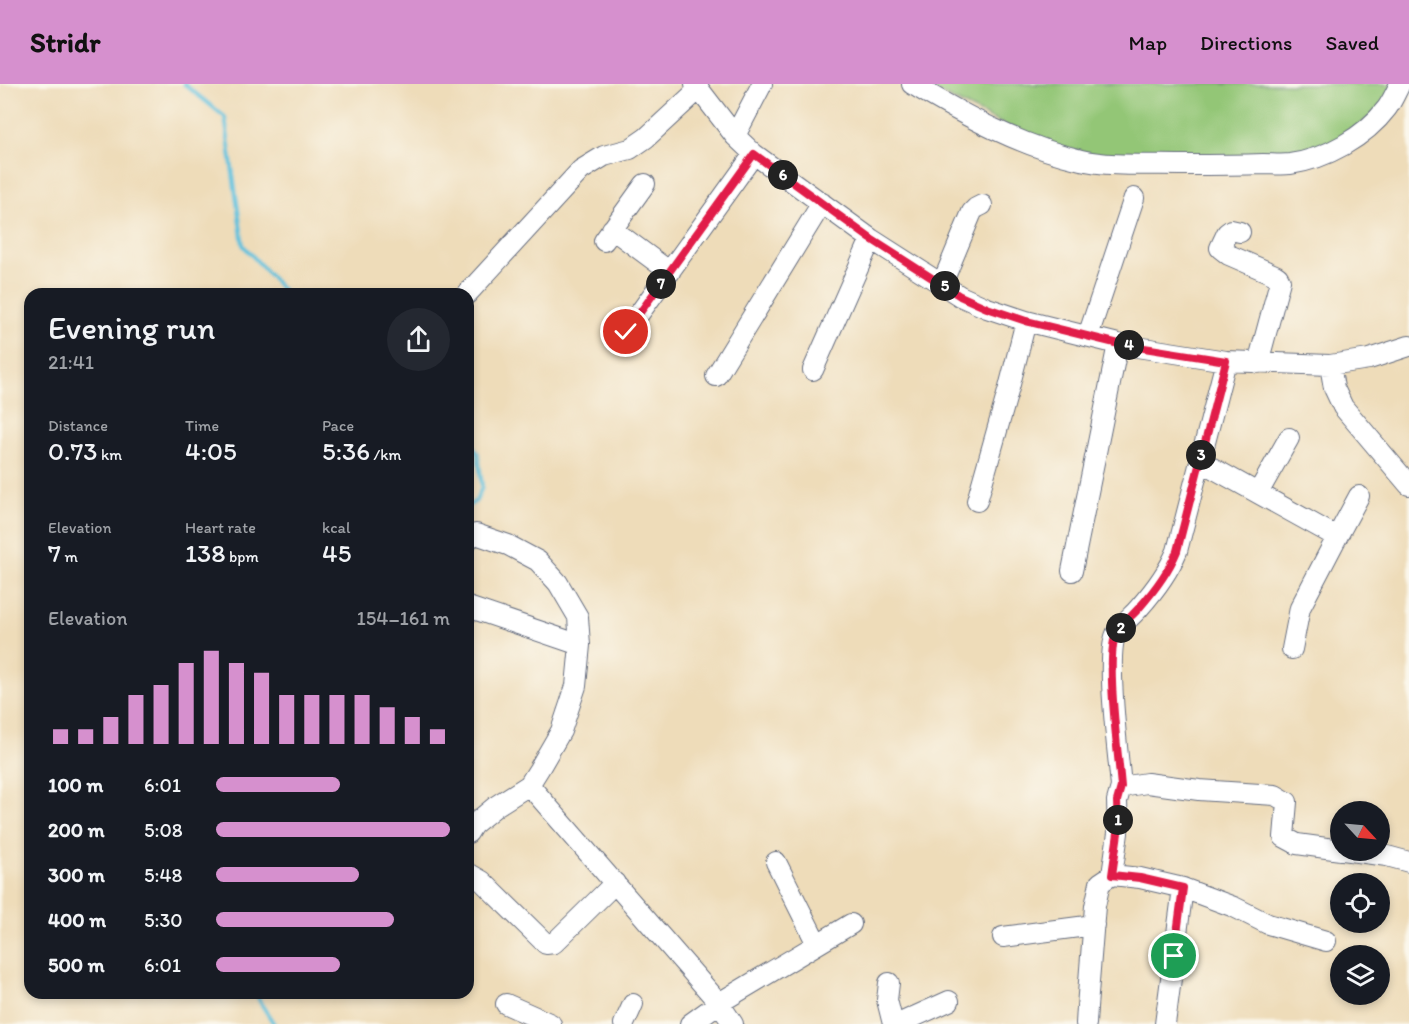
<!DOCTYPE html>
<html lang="en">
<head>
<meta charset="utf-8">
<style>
  :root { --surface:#171b24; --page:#242831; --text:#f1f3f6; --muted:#9ea1a6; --accent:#d690ce }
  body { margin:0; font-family:Itim,sans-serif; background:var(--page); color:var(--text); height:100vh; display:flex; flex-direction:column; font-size:22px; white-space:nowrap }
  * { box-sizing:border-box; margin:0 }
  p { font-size:20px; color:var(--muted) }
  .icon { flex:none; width:33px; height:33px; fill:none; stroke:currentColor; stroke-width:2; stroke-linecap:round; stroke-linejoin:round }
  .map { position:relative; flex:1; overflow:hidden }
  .drawer { position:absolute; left:24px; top:204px; width:450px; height:711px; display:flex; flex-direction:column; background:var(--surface); border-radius:18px; box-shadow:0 3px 9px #0003 }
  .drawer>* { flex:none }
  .needle { width:39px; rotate:116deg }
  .fabs { position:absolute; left:1330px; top:717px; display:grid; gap:12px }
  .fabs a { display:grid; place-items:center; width:60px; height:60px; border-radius:50%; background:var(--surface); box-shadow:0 3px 9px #0003; font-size:30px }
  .pin { position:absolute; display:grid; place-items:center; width:51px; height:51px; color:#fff; margin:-26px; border:3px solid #fff; border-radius:50%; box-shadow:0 2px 6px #0007 }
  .km { position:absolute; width:30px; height:30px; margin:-15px; border-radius:50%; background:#222; color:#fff; font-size:16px; line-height:30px; text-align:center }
  .round { display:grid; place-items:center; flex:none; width:63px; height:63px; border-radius:32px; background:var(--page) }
  .overview { display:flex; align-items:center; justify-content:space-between; height:102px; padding:0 24px }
  h1 { font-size:33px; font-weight:600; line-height:45px }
  .stats { display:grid; grid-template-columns:repeat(3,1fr); gap:9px; height:102px; padding:6px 24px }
  .stats div { display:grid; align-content:center }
  .stats b { font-size:26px; font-weight:600 }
  .stats small { font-size:16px; font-weight:400 }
  .stats p { font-size:16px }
  .chart { height:168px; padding:12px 24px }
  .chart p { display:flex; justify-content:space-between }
  .chart svg { width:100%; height:108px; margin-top:6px; stroke:var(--accent); stroke-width:6 }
  ul { padding:0 24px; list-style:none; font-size:20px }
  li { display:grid; grid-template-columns:96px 72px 1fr; align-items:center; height:45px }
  li i { height:15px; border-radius:8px; background:var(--accent) }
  header { display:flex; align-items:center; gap:36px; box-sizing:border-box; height:84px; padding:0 30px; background:var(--accent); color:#111 }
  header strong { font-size:28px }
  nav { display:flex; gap:33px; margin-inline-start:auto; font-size:21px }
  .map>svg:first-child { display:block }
  .green { fill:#93c676; stroke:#577a6a; stroke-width:1.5 }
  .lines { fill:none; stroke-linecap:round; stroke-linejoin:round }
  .stream { stroke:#5fc1dd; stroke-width:4 }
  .minor-casing { stroke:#656c7e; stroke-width:22 }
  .minor { stroke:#fff; stroke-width:20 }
  .route-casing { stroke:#fff; stroke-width:12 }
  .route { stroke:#e11d48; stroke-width:8 }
</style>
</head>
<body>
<header>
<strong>Stridr</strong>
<nav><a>Map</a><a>Directions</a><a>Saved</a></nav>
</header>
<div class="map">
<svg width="1409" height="940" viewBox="0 0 1409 940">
  <rect width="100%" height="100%" fill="#fbf7ec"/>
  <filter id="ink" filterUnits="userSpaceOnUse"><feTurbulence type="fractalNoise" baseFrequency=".0167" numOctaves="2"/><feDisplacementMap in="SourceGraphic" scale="12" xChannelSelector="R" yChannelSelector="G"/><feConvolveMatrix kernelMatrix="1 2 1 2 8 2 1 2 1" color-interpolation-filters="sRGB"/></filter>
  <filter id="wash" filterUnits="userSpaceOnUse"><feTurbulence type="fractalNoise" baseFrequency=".008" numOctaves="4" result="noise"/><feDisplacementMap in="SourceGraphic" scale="24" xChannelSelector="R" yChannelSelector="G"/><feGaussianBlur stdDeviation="1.35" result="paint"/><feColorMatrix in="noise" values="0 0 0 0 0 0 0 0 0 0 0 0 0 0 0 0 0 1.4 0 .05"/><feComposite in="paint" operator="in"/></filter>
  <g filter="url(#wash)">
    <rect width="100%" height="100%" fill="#eedcb9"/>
    <!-- green -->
    <path class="green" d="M921,0H1394L1383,22L1339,58L1290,75L1118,76L1041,59Z"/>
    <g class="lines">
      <!-- stream -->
      <path class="stream" d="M184,0L225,33L243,161L286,210
        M468,354L478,370L482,403L476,417L468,422
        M256,909L260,918L274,940"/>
    </g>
  </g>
  <g filter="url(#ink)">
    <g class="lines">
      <defs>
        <path id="minor" d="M695,0L735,52L754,70L871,155L960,212L987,224L1026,237L1118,260L1226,277L1330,281L1369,275L1409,262
          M912,0C965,32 1020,62 1081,76C1111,83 1150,80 1181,81C1208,81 1236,81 1263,80C1272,80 1281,81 1290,80C1326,75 1365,53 1387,24C1392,17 1396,8 1400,0
          M735,52L762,0
          M612,145L670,188
          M1240,148L1231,146L1227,149L1220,164L1229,171L1275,191L1278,193L1280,197L1258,279
          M604,157L645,100
          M942,200L972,128L976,124L982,121
          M467,210L581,86L604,72L630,65L646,54L699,5
          M626,248L754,70
          M1088,252L1134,114
          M1330,281L1334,304L1343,323L1409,401
          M813,286L871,155
          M716,292L822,119
          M1200,377L1337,453L1300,524L1292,565
          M1258,409L1289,354
          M977,417L1009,304L1026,237
          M1337,453L1359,412
          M468,456L470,452L476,450L508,461L538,477L558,499L578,533L580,561L576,602L561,647L539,685L529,701L496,722L473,741L468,749
          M1072,487L1118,260
          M468,523L580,561
          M529,701L719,919L733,940
          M1121,703C1119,674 1104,569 1117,548C1123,539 1132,532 1139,524C1154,507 1168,489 1177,467L1226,277
          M1343,766L1387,772L1409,778
          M776,778L817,860
          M468,789L482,797L546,860L554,859L615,799
          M1112,791L1118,749L1117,717L1121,703L1147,699L1199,706L1275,711L1287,718L1284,753L1297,760L1341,766
          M1003,853L1094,841
          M889,899L887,916L893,940
          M506,920L551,940
          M624,940L633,920
          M690,940L719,919L851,840
          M898,940L949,917
          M1086,940L1087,923L1095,822L1100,799L1112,791L1140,794L1183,804L1234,823L1268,840L1326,857
          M1165,940L1183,804"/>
      </defs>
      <!-- minor casing -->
      <use href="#minor" class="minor-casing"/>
      <!-- minor -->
      <use href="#minor" class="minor"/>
    </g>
  </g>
  <g class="lines" filter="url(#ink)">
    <defs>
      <path id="route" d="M626,248L754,70L871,155L960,212L987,224L1026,237L1119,260L1226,277L1177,467C1168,489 1154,507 1139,524C1132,532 1123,539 1117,548C1104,569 1119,674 1121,703L1117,717L1118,749L1112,791L1140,794L1183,804L1174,872"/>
    </defs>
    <!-- route casing -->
    <use href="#route" class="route-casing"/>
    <!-- route -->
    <use href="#route" class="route"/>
  </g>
</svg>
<div class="fabs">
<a><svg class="needle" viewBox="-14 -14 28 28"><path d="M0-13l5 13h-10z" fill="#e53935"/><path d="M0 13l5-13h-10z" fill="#9ea1a6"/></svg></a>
<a><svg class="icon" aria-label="locate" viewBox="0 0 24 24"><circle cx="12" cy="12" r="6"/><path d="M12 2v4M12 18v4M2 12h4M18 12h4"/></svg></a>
<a><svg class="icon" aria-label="layers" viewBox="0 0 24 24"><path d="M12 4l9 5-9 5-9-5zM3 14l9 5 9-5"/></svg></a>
</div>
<div class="pin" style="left:1174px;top:872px;background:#1e9e55"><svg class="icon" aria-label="arrive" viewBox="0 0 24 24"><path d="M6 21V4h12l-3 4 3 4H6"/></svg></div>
<div class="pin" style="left:626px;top:248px;background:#d93025"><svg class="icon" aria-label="check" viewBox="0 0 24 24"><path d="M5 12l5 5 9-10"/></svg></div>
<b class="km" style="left:1118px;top:736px">1</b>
<b class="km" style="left:1121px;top:544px">2</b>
<b class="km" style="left:1201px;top:371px">3</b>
<b class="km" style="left:1129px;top:261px">4</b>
<b class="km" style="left:945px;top:202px">5</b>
<b class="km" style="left:783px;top:91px">6</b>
<b class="km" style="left:661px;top:200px">7</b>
<section class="drawer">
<div class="overview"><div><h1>Evening run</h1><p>21:41</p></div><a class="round"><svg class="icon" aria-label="share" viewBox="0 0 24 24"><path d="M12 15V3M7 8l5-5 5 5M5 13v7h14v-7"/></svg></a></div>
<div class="stats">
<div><p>Distance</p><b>0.73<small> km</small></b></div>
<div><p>Time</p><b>4:05</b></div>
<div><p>Pace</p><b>5:36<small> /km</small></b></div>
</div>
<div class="stats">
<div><p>Elevation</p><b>7<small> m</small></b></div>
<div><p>Heart rate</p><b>138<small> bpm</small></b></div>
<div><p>kcal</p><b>45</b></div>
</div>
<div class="chart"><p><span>Elevation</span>154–161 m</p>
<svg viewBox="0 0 160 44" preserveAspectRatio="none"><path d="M5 44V38M15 44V38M25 44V33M35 44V24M45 44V20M55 44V11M65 44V6M75 44V11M85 44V15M95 44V24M105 44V24M115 44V24M125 44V24M135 44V29M145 44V33M155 44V38"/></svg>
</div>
<ul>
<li><b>100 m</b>6:01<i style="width:53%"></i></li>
<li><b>200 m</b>5:08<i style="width:100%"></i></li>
<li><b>300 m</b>5:48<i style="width:61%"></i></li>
<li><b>400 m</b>5:30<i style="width:76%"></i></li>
<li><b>500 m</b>6:01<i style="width:53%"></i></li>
</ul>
</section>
</div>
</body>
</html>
